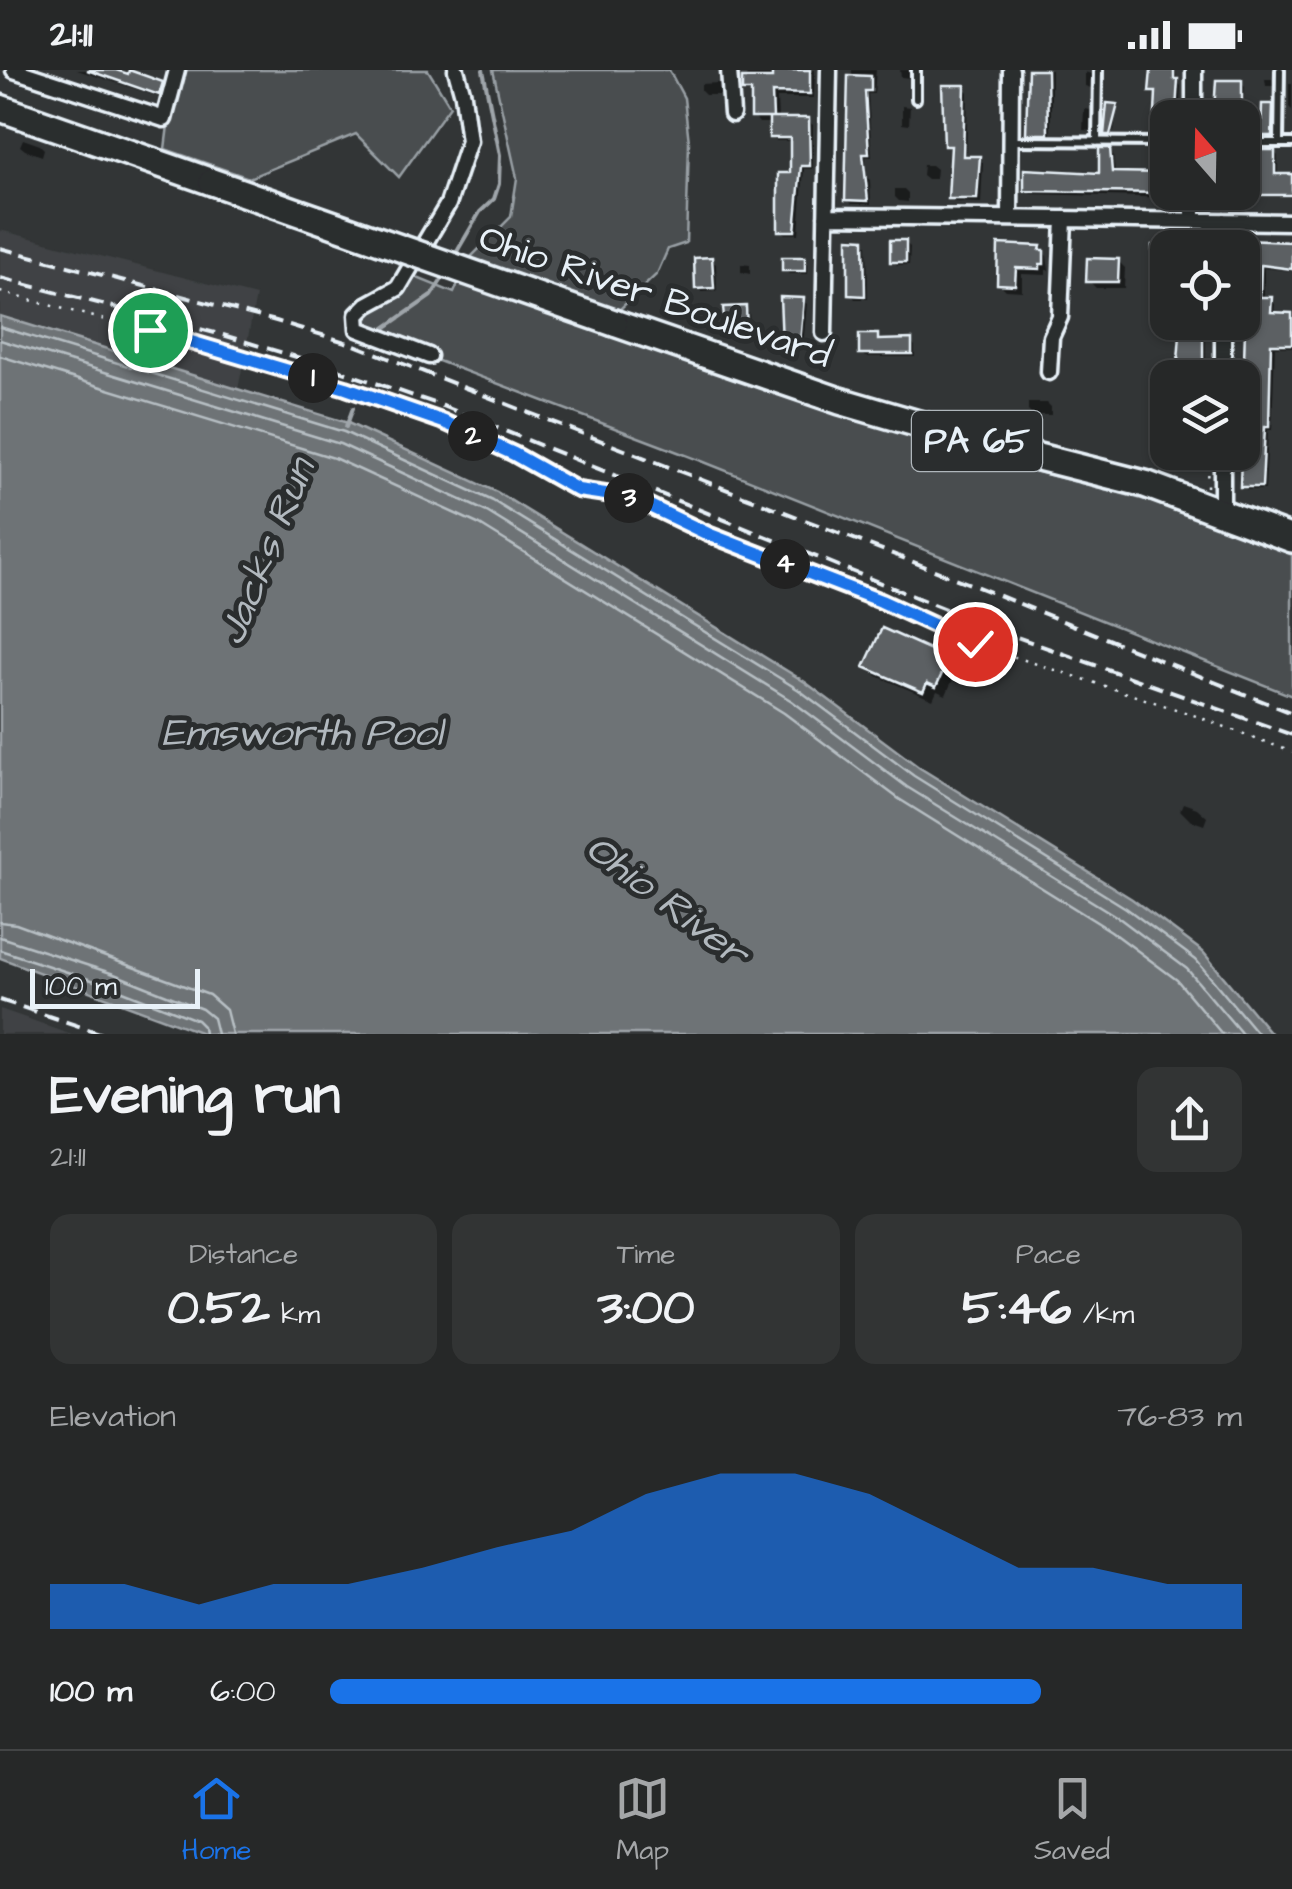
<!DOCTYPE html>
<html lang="en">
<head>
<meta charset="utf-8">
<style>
  :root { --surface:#262828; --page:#323434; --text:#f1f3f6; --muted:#a4a6a8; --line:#424445; --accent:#1a73e8 }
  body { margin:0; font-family:"Architects Daughter",sans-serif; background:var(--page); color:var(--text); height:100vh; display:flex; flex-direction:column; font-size:38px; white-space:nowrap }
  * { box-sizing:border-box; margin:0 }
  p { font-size:32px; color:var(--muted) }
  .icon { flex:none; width:55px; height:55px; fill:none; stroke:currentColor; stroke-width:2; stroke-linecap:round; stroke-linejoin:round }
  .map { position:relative; height:964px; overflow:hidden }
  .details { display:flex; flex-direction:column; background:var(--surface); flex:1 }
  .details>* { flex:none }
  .needle { width:65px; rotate:340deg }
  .controls { position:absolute; left:1150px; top:30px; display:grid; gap:20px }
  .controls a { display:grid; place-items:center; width:110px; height:110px; border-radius:20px; background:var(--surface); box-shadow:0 2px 8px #0004,0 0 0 2px var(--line); font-size:50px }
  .scale { position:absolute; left:30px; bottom:25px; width:170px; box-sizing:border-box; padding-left:10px; border:5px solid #e8f1f8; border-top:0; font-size:28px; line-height:35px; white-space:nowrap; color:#e8f1f8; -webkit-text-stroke:8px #2a2d2e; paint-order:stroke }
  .pin { position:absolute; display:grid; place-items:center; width:85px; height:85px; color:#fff; margin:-42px; border:5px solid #fff; border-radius:50%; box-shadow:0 2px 10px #0007 }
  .km { position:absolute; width:50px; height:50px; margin:-25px; border-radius:50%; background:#222; color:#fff; font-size:28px; line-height:50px; text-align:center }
  .round { display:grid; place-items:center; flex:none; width:105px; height:105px; border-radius:20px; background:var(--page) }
  .headline { display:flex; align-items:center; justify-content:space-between; height:170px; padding:0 50px }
  h1 { font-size:55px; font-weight:700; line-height:75px }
  .stats { display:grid; grid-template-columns:repeat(3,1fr); gap:15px; height:170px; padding:10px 50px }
  .stats div { display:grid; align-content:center; border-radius:20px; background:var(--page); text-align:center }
  .stats b { font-size:50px; font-weight:700 }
  .stats small { font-size:28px; font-weight:400 }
  .stats p { font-size:28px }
  .chart { height:280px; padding:20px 50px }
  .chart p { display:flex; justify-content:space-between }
  .chart svg { width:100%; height:180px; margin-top:10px; fill:var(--accent); opacity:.7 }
  ul { padding:0 50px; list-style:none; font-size:32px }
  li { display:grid; grid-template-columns:160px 120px 1fr; align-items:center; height:75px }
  li i { height:25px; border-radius:12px; background:var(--accent) }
  .status { display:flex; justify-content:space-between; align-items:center; height:70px; padding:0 50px; background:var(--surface); direction:ltr }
  .status svg { height:28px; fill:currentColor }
  .dock { display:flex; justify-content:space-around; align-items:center; height:140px; border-top:2px solid var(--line); background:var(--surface); font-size:28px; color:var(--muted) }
  .dock a { display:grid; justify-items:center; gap:5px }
  .dock .on { color:var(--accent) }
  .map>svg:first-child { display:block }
  .built { fill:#3f4244 }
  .green { fill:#494d4f; stroke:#989fa4; stroke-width:2.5 }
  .water { fill:#6e7376; stroke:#9fa5aa; stroke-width:2.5 }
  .shadow { fill:#0007 }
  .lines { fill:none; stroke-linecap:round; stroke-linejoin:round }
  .shore { stroke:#b7bfc4; stroke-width:2.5 }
  .stream { stroke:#9fa5aa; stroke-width:4 }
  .building { fill:#5c6063; stroke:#e8f1f8; stroke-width:2.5 }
  .lane-casing { stroke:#e8f1f8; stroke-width:14 }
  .street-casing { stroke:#e8f1f8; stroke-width:21 }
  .highway-casing { stroke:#e8f1f8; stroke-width:32 }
  .path { stroke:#e8f1f8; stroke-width:2.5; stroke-dasharray:2.5 8; stroke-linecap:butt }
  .lane { stroke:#2a2d2e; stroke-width:6 }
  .street { stroke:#2a2d2e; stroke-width:14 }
  .highway { stroke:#2a2d2e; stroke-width:25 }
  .rail { stroke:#e8f1f8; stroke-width:4; stroke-dasharray:15 8; stroke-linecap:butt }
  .highway-bridge-casing { stroke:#e8f1f8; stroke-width:32; stroke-linecap:butt }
  .highway-bridge { stroke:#2a2d2e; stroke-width:25 }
  .route-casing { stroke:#fff; stroke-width:20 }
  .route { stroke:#1a73e8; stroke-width:12 }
  .labels { text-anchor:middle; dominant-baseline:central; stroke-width:10; stroke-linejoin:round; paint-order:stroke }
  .shield { fill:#2a2d2e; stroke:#afb6bb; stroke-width:2.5 }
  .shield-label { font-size:35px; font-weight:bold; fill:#e8f1f8 }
  .street-label { font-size:38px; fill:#e8f1f8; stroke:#2a2d2e }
  .water-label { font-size:40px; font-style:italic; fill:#b1b8be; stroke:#2a2d2e }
</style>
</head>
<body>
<div class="status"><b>21:11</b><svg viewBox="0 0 49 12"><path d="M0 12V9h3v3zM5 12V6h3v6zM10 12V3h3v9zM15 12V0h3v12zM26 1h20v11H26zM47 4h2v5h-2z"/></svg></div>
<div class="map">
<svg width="1292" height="964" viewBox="0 0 1292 964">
  <rect width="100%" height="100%" fill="#323536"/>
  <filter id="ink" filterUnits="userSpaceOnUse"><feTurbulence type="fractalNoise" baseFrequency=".01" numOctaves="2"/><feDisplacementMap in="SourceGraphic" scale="20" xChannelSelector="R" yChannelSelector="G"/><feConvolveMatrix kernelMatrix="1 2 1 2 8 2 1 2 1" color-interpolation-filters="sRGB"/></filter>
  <g filter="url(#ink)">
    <!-- built -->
    <path class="built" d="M0,160L256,226L238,320L0,246Z
      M0,939L72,964H0Z"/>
    <!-- green -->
    <path class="green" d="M175,0H428L450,36L399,107L356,64L249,108L165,79Z
      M493,0H669L684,28L689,72L686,173L668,179L657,204L619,240L609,266C747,314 884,358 1024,398C1109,422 1215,442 1292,485V626L699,390L433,289L435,280L365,256L364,247L371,240L407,220L410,205L454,223L469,189L511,147L517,108Z"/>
    <!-- water -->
    <path class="water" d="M0,246L348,353L497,422L805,612L920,698L1132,829L1203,882L1271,964H205L0,888Z"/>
    <!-- shadow -->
    <path class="shadow" d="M77,0H117L166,19L163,28Z
      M747,0H815L814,28H777L778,50L808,51L813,55V99H804L799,164H785L781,160L793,105V71H776L772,67V53H759L754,47L753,26L745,20Z
      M852,0H876L874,24H868L872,87H866V106L870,110L871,134H852L847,129Z
      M900,0H909V8L901,7Z
      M1030,0H1051V67H1033L1029,62Z
      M1154,0H1176L1177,12L1181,16L1179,48H1168V66L1157,62L1158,26L1151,21Z
      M1085,2L1091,4V18L1085,16Z
      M1265,9H1272L1273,16H1266Z
      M718,13L722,17V25H705L701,21V14Z
      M1218,13H1241L1245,17L1242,56V48H1217Z
      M1289,13H1292V40L1289,37Z
      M964,18L968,22L966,88H978L983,93L981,133L955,132L951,128V79L947,75Z
      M902,36L910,37L909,55L902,54Z
      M1117,36L1114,61L1108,65L1106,64Z
      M1272,36L1275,39L1274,68H1267L1264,65Z
      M1084,39L1091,40V61L1083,60Z
      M23,69L40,75L44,79L42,86L25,80L20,76Z
      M1109,81L1113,85L1115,104L1168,122H1177V128L1031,124L1027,120L1101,105Z
      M1274,82L1278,86V106L1292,105V127H1218L1214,122H1242Z
      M923,95H931L936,99L935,109H927L922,105Z
      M895,119H904L908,123V132L899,131L895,127Z
      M863,171L867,175L868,229H855L851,224Z
      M905,172L910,177L909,195H897L892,191Z
      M1292,173V201L1264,198V229L1275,234L1274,245H1292V277H1275L1272,360H1268L1265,420H1247L1243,416L1249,199L1246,195Z
      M1001,177L1039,178L1047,186L1049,200H1046V205L1022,204V221L1006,220L999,213Z
      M1168,178V207H1161L1154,200Z
      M804,189L808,194V204H789L785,200Z
      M711,190L716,194L717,221L702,222L698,218Z
      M1118,191L1125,198L1124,218H1096L1089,211Z
      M741,194L750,195V204L741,202Z
      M1150,224H1160L1164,228V236L1154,235L1150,231Z
      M802,230L807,234L803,276H789L785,272Z
      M745,239L749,243L750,261L731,262L727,258Z
      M1183,252H1200V264L1206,268V308H1180Z
      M877,266L881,271H911L915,276V287H866L862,283Z
      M1028,333H1047L1051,337V345H1032L1028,341Z
      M1176,382H1205L1204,394H1201V399H1184L1179,394H1171L1167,390Z
      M947,590L957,600L946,625L937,621L933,630L877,606L867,596Z
      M1183,733L1197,738L1207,747L1204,755L1190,750L1180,740Z"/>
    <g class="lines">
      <!-- shore -->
      <path class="shore" d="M0,257L344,362L493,431L799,620L914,706L1126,838L1196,890L1258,964
        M0,270L340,374L487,442L792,631L907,717L1119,848L1187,899L1242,964
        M0,286L334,388L480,455L784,643L899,729L1111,861L1177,910L1222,964
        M0,852L16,854L209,925L226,940L232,964
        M0,867L114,904L202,939L213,948L217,964
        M0,880L110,916L197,950L203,956L204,964"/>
      <!-- stream -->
      <path class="stream" d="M455,185L480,142L494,129L499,114L500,85L483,0
        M382,260L431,226L447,202
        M346,357L353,338"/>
    </g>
    <!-- building -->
    <path class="building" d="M87,0H116L128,4L129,0L163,12L159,25Z
      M772,0H810V24L772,23L773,48H751V21H742V8H772Z
      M1028,0H1047L1048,64H1026Z
      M1151,0H1174V9H1178L1176,41L1168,40V63H1154L1156,22H1149Z
      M848,5L871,6V21H865L869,84H863L868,131L845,130Z
      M1216,10H1242V42H1214Z
      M942,15H965L963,86H980L977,129H948L951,76H944Z
      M1107,33L1118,34L1110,65H1104Z
      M1262,34H1273L1272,66H1261Z
      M769,48H809L810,96H801L795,161H778V103H790V68H769Z
      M1099,78H1110L1112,102L1168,103V123L1024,121V99L1099,103Z
      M1242,80H1275V104H1292V125H1242Z
      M848,168L864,169L865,226L848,225Z
      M890,170H906V192H890Z
      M1244,170L1292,172V199L1261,195L1260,227H1272L1271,242L1292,243V274H1271L1269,357H1265L1262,417H1240L1247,196H1243Z
      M998,174L1041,176L1040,180H1044V194H1040V199L1016,198L1015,215L997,214Z
      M1152,175H1168L1167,201H1152Z
      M712,187L714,218L695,219L694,188Z
      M782,187H805V201H782Z
      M1087,188L1119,189L1118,212H1086Z
      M780,227L804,228L800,273H782Z
      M746,236L747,258L725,259L723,237Z
      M1181,252H1197V261L1203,262V304H1177Z
      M859,264H878V270L912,269V284H859Z
      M1165,382H1198V396H1177V391H1164Z
      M882,558L949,588L936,617L927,613L923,622L864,597Z"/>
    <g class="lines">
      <defs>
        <path id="lane" d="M916,29V0
          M1010,71L1168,72
          M1097,72L1098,0
          M1242,73H1292
          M1279,73L1280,0"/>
        <path id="street" d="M14,0L164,49L177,0
          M729,0L732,44
          M1194,48V0
          M826,146L1292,152
          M1010,148L1011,0
          M1193,151V122
          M1224,178V151
          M824,263L829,0
          M429,286L358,259L357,245L367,235L398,218L448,134L469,71L463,25L456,0
          M1049,302L1051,267L1060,247L1064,149
          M1223,308V252
          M1222,440V382"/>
        <path id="highway" d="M0,38L212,112
          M614,253L840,331L987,374L1145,414L1292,469"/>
      </defs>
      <!-- lane casing -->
      <use href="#lane" class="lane-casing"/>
      <!-- street casing -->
      <use href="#street" class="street-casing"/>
      <!-- highway casing -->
      <use href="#highway" class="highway-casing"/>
      <!-- path -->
      <path class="path" d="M0,222L252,289L444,352L513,384L577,420L633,429L708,464L881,531L975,574L1188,643L1292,682
        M1207,417L1208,382"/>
      <!-- lane -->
      <use href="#lane" class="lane"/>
      <!-- street -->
      <use href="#street" class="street"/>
      <!-- highway -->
      <use href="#highway" class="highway"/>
      <!-- rail -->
      <path class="rail" d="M0,178L276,251L352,274L975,516L1292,643
        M0,208L223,265L320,294L443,336L997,560L1292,665
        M0,930L103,964"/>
      <defs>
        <path id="highway-bridge" d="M212,112L614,253"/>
      </defs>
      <!-- highway-bridge casing -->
      <use href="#highway-bridge" class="highway-bridge-casing"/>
      <!-- highway-bridge -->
      <use href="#highway-bridge" class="highway-bridge"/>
    </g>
  </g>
  <g class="lines" filter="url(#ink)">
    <defs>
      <path id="route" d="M150,260L346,318L444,352L514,384L578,420L633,428L708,464L881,531L975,574"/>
    </defs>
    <!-- route casing -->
    <use href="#route" class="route-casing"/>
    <!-- route -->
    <use href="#route" class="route"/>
  </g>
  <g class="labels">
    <!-- shield labels -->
    <rect class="shield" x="912" y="341" width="130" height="60" rx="8"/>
    <g class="shield-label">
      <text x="977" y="371">PA 65</text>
    </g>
    <!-- street labels -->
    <g class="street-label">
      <text transform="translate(655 227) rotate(19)">Ohio River Boulevard</text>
    </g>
    <!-- water labels -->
    <g class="water-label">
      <text transform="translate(267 482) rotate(-68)">Jacks Run</text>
      <text x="302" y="663">Emsworth Pool</text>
      <text transform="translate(666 831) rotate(37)">Ohio River</text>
    </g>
  </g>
</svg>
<div class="controls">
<a><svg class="needle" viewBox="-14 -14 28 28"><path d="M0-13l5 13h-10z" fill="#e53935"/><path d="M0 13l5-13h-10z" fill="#a4a6a8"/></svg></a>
<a><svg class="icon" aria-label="locate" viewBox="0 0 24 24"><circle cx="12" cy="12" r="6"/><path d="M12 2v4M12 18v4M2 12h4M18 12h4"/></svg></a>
<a><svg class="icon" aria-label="layers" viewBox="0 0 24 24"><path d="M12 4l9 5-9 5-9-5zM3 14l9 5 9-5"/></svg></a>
</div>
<div class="scale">100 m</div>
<div class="pin" style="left:150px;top:260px;background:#1e9e55"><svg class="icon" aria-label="arrive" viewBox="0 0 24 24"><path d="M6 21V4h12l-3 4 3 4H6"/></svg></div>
<div class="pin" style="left:975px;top:574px;background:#d93025"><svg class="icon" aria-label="check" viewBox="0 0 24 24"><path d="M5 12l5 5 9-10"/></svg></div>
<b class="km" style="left:313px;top:308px">1</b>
<b class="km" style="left:473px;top:366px">2</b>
<b class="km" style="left:629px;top:428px">3</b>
<b class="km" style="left:785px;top:494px">4</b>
</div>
<section class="details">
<div class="headline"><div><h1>Evening run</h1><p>21:11</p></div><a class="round"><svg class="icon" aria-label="share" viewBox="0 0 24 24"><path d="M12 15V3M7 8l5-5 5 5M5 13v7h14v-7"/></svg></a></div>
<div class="stats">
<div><p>Distance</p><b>0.52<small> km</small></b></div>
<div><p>Time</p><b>3:00</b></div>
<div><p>Pace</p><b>5:46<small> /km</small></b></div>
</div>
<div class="chart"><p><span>Elevation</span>76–83 m</p>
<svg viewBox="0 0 160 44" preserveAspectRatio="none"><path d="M0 44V33L10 33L20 38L30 33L40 33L50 29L60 24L70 20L80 11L90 6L100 6L110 11L120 20L130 29L140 29L150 33L160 33V44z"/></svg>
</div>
<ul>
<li><b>100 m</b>6:00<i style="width:78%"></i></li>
</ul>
</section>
<nav class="dock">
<a class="on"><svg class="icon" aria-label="home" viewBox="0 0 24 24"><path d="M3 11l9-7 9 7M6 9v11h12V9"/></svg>Home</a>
<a><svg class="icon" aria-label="map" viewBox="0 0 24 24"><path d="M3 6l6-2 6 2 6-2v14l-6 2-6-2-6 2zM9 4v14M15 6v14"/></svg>Map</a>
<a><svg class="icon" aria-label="saved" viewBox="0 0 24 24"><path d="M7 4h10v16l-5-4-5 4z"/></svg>Saved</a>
</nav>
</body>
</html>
